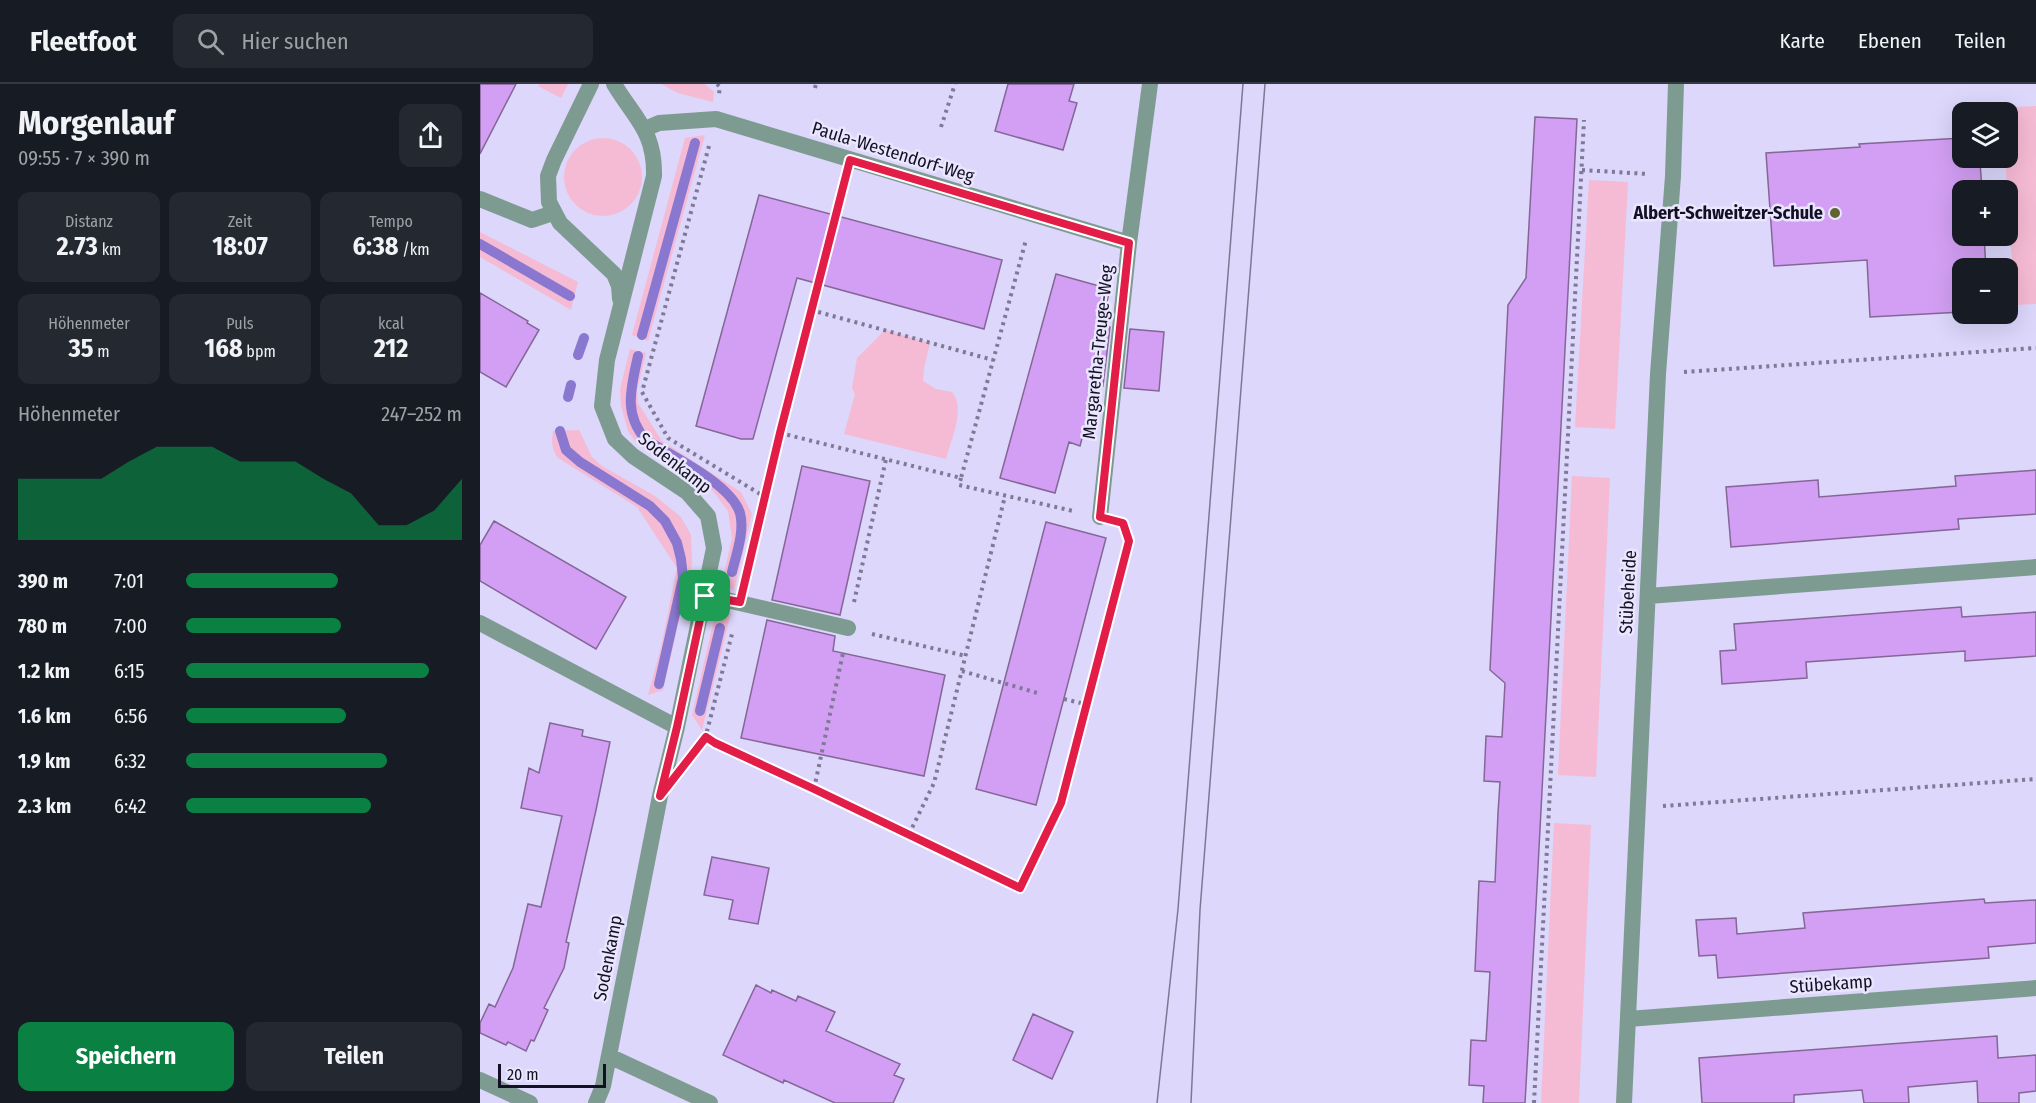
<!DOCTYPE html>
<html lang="de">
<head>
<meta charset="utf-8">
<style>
  :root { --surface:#171b24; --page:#242831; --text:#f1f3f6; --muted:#9ea1a6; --line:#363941; --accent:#0b8043 }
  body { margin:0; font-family:"Fira Sans Condensed",sans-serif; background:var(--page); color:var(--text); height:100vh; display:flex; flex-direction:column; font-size:22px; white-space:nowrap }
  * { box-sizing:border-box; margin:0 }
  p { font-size:20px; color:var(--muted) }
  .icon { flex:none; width:33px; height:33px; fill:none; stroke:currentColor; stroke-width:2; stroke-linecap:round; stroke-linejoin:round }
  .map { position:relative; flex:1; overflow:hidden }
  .sheet { display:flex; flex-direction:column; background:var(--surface); width:480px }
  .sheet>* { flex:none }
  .fabs { position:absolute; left:1472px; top:18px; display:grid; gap:12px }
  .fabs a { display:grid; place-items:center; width:66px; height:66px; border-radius:12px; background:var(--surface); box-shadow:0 6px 24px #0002; font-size:30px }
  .scale { position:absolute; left:18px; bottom:15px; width:108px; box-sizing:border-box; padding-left:6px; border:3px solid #141024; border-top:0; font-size:16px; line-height:21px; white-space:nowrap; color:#141024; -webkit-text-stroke:4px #e9e6fe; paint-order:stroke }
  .pin { position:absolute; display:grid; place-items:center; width:51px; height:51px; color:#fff; margin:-26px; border-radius:12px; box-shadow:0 3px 9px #0006 }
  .round { display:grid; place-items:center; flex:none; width:63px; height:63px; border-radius:12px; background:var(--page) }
  .headline { display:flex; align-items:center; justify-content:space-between; height:102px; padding:0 18px }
  h1 { font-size:33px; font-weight:700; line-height:45px }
  .figures { display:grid; grid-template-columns:repeat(3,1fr); gap:9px; height:102px; padding:6px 18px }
  .figures div { display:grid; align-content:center; border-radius:12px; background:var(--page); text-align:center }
  .figures b { font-size:26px; font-weight:700 }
  .figures small { font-size:16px; font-weight:400 }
  .figures p { font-size:16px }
  .chart { height:168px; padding:12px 18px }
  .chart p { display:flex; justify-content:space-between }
  .chart svg { width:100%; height:108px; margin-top:6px; fill:var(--accent); opacity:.7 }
  .primary-button { display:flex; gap:12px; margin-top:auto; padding:12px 18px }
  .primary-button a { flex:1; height:69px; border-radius:12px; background:var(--accent); color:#fff; font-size:24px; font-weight:700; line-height:69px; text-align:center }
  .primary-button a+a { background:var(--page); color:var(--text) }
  ul { padding:0 18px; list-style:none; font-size:20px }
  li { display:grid; grid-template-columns:96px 72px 1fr; align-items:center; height:45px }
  li i { height:15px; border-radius:8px; background:var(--accent) }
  header { display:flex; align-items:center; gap:36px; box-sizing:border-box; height:84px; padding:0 30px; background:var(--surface); border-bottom:2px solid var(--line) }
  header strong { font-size:28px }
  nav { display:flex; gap:33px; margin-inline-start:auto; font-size:21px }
  .search { width:420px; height:54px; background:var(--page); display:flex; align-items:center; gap:15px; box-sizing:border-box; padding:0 21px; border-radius:12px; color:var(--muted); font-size:22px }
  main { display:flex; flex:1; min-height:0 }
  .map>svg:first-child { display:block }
  .green { fill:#f5bbd4 }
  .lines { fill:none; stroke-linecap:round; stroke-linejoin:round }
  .stream { stroke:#8a78d0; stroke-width:10 }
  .building { fill:#d39ff4; stroke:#846697; stroke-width:1.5 }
  .path { stroke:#7e7995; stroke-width:4; stroke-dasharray:3 4.5; stroke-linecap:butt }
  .service { stroke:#7e9b91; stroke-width:16 }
  .minor { stroke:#7e9b91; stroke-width:16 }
  .tram { stroke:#7c7894; stroke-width:1.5 }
  .route-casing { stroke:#fff; stroke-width:12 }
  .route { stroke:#e11d48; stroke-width:8 }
  .poi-dot { fill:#606230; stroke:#e9e6fe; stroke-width:2 }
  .labels { text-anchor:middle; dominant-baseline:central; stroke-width:5; stroke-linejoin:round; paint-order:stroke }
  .street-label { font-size:18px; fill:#141024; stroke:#e9e6fe }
  .poi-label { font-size:18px; font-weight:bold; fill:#141024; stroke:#e9e6fe; text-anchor:end }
</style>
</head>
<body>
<header>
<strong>Fleetfoot</strong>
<div class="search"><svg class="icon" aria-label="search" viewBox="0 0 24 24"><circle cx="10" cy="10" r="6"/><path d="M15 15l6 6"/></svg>Hier suchen</div>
<nav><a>Karte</a><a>Ebenen</a><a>Teilen</a></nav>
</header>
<main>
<section class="sheet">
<div class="headline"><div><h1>Morgenlauf</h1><p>09:55 · 7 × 390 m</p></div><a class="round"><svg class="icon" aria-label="share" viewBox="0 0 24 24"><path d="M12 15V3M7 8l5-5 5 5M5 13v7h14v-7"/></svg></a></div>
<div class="figures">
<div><p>Distanz</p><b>2.73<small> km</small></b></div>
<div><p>Zeit</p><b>18:07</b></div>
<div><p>Tempo</p><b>6:38<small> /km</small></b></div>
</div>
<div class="figures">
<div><p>Höhenmeter</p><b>35<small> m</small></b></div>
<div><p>Puls</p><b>168<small> bpm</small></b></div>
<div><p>kcal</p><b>212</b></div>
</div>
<div class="chart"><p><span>Höhenmeter</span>247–252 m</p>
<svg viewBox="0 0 160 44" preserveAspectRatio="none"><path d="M0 44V19L10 19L20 19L30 19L40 12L50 6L60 6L70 6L80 12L90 12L100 12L110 19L120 25L130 38L140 38L150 32L160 19V44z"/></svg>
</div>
<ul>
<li><b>390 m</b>7:01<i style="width:55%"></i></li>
<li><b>780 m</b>7:00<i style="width:56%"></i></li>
<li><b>1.2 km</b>6:15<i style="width:88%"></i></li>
<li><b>1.6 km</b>6:56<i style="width:58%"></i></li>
<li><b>1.9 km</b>6:32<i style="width:73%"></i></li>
<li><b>2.3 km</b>6:42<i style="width:67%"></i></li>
</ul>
<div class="primary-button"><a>Speichern</a><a>Teilen</a></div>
</section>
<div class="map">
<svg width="1556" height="1019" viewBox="0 0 1556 1019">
  <rect width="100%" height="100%" fill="#dcd7fb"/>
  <!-- green -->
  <path class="green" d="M60,0H88L81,14L58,2Z
    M181,0H225L234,8L233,18L198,9Z
    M1556,22V220L1535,221L1525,74H1527V28H1523L1522,24Z
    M225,51L168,257L152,251L205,54Z
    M84 93a39 39 0 1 1 78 0a39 39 0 1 1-78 0Z
    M1109,96L1148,98L1135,345L1095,343Z
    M0,148L98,198L91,226L0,173Z
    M405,246L450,259L444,284L443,297L456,305L472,308C486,325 471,355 466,375L364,350L375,310L372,304L377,274Z
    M150,265L166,269L157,306L158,319L182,357L261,408L272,430L254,507L242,498L252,454L248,427L233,407L158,361L148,347L141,322L140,305Z
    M99,346L112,373L122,382L175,412L201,433L211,451L212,480L183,606L168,611L181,563L197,484L157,423L78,374C72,366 71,358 73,347Z
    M1092,392L1130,394L1116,693L1078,691Z
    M238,529H251L222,646L212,631L234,535Z
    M1074,739L1111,741L1099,1019H1061Z"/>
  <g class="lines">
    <!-- stream -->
    <path class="stream" d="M0,160L90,212
      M162,251L215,59
      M98,271L104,254
      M158,272C151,304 143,330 166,356C192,372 251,400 260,429C265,447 256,471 252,488
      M88,313L91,301
      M80,347L86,366L100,378L170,422L185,437L197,459L201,475L203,494L179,600
      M220,627L240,544"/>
  </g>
  <!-- building -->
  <path class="building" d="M0,0H36L0,70Z
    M528,0H594L589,17L597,19L583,66L515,47Z
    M1055,33L1097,35L1056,822L1045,1019H1003L1004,1002L989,1001L991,956L1006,957L1010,888L995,887L999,797L1015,798L1018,729L1020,698L1004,697L1006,652L1022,653L1025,599L1010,586L1028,221L1046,194Z
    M1482,54V74H1493V78H1500L1502,106H1482V152H1504L1506,184H1482V228L1390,233L1387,176L1294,182L1286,69L1380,63L1379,60Z
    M279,111L522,176L504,245L317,194L273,355H261L216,342Z
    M576,190L630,205L621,242L630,243L623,302L616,301L600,362L589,358L575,409L520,394Z
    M0,209L48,237L47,239L59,246L26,303L0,288Z
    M650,245L684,248L679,307L644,304Z
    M322,382L390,397L360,531L292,516Z
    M1556,386V430L1478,435L1479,445L1251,463L1246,403L1338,396L1339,413L1476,402L1475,392Z
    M14,437L146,513L116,565L0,497V461Z
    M566,438L626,454L556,721L496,705Z
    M1481,523L1482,533L1556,528V572L1485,577V567L1326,578L1327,594L1242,600L1240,567L1256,566L1254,540Z
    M287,536L355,552L353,567L465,591L444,692L261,654Z
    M70,639L103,646L102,652L130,658L116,726L86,858L89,859L84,884L64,924L68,926L54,957L51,956L46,967L28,958L26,961L0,949V939L9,920L15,923L33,884L48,820L61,823L82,732L41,724L49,684L59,689Z
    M232,773L289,784L278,840L249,835L253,816L224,811Z
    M1504,815L1505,819L1556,816V859L1508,863L1509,874L1238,894L1236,871L1219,872L1216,836L1256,834L1257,850L1325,844L1323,829Z
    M276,901L291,909L292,906L316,917L318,912L355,928L346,947L420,980L414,991L424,995L413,1019H355L304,996L303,999L243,971Z
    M553,930L593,948L572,995L533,976Z
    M1517,952L1518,974L1556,971V1007L1539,1009V1019H1498L1497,997L1428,1003L1429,1019H1384L1382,1006L1314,1011V1019H1222L1219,974Z"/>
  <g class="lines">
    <!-- path -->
    <path class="path" d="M237,0L240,3L239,10
      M335,4L336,0
      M461,43L475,0
      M229,62L162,308L188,354L285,413L265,495
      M1102,86L1168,90
      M331,226L513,276
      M1204,288L1556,264
      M300,349L481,394L546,156
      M481,394L479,401L593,427
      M285,413L364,100
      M374,518L406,375
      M392,550L486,572
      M482,587L561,610
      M584,615L605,620
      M223,652L539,804L581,719L649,457L644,443
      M225,655L253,546
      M334,705L363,569
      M1183,722L1556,695
      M429,750L454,699L525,412
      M1054,1019L1104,36"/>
    <!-- service -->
    <path class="service" d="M225,511L368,544"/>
    <!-- minor -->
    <path class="minor" d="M111,0L74,76L68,92L69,118L80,139L134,190L139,202L140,215
      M165,45L179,39L236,35L649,159
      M0,115L52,136L73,129
      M620,433L649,159L670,0
      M1168,512L1556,483
      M0,539L197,643
      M1148,935L1556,904
      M129,972L230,1019
      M0,996L50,1019
      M116,1019L123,1002L180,712L197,643L234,464L228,432L207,408L153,372L135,355L122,322L127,276L174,92C175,47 155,35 134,0
      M1144,1019L1178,290L1193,92L1196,0"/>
    <!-- tram -->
    <path class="tram" d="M677,1019L698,825L763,0
      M711,1019L720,826L785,0"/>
  </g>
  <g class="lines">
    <defs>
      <path id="route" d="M370,76L649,159L620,433L643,439L649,457L581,719L540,804L334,705L235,659L226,653L180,712L197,643L225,512L260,518L300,349Z"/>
    </defs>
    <!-- route casing -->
    <use href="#route" class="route-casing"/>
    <!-- route -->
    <use href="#route" class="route"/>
  </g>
  <!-- markers -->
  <circle class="poi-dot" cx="1355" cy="129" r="6"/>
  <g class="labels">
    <!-- street labels -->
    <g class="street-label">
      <text transform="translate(413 68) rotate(17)">Paula-Westendorf-Weg</text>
      <text transform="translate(618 268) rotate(-84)">Margaretha-Treuge-Weg</text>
      <text transform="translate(195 379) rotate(38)">Sodenkamp</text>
      <text transform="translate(1148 508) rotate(-87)">Stübeheide</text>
      <text transform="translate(128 874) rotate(-79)">Sodenkamp</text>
      <text transform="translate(1351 900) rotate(-4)">Stübekamp</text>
    </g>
    <!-- poi labels -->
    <g class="poi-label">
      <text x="1343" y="129">Albert-Schweitzer-Schule</text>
    </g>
  </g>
</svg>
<div class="fabs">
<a><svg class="icon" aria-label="layers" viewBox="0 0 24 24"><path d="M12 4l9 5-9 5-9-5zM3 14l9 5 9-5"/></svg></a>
<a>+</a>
<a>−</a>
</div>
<div class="scale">20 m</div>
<div class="pin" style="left:225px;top:512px;background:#1e9e55"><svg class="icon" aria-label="arrive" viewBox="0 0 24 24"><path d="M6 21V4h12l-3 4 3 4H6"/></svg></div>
</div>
</main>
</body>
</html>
